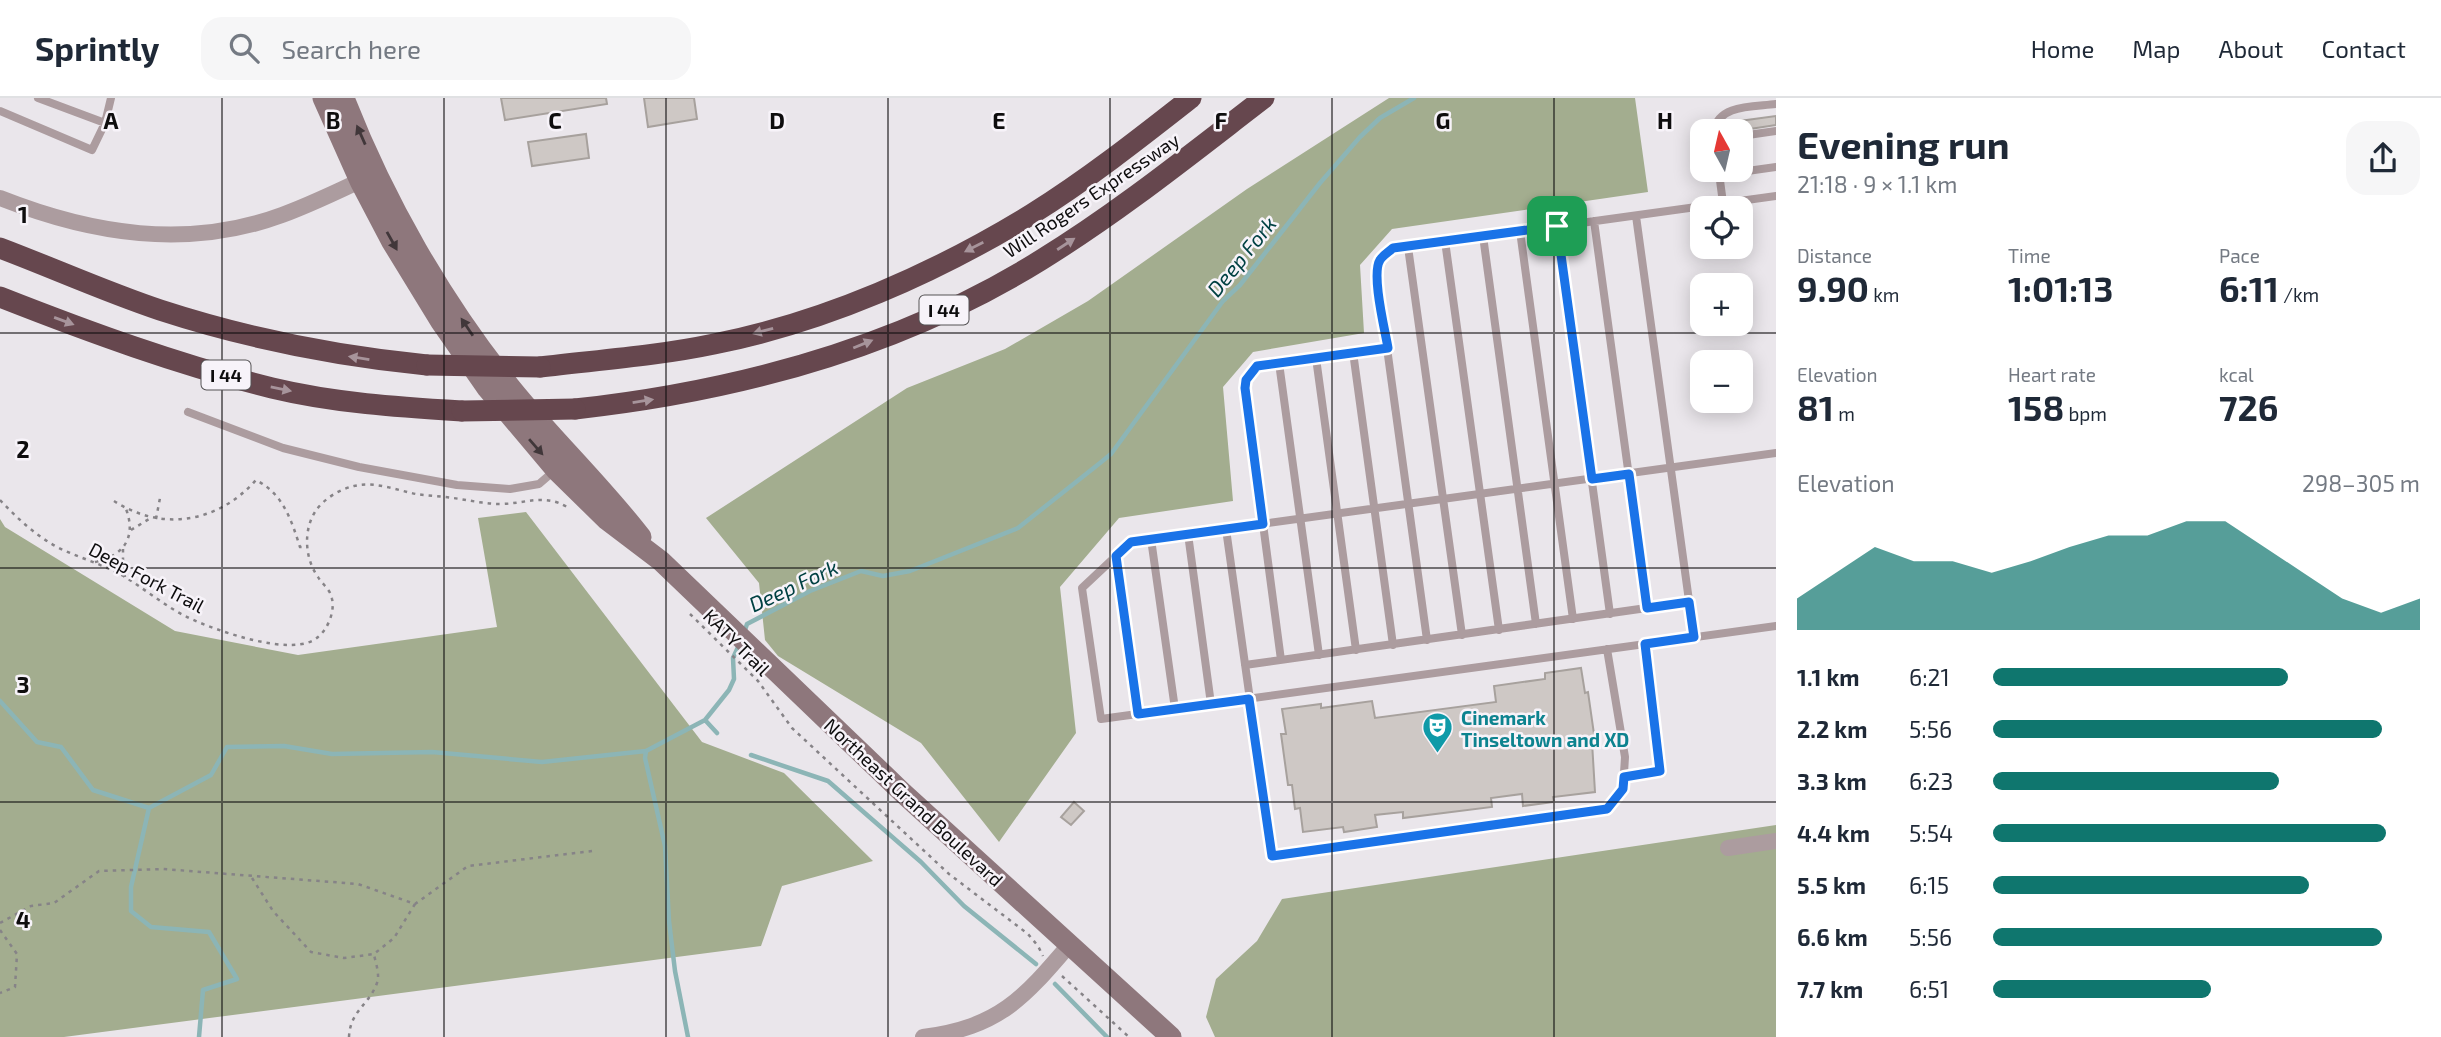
<!DOCTYPE html>
<html lang="en">
<head>
<meta charset="utf-8">
<style>
  :root { --surface:#fff; --page:#f6f6f7; --text:#1f2937; --muted:#747a83; --line:#e0e1e3; --accent:#0f766e }
  body { margin:0; font-family:"Exo 2",sans-serif; background:var(--page); color:var(--text); height:100vh; display:flex; flex-direction:column; font-size:26px; white-space:nowrap }
  * { box-sizing:border-box; margin:0 }
  p { font-size:23px; color:var(--muted) }
  .icon { flex:none; width:38px; height:38px; fill:none; stroke:currentColor; stroke-width:2; stroke-linecap:round; stroke-linejoin:round }
  .map { position:relative; flex:1; overflow:hidden }
  .details { display:flex; flex-direction:column; background:var(--surface); width:665px }
  .details>* { flex:none }
  .needle { width:46px; rotate:352deg }
  .buttons { position:absolute; left:1690px; top:21px; display:grid; gap:14px }
  .buttons a { display:grid; place-items:center; width:63px; height:63px; border-radius:14px; background:var(--surface); box-shadow:0 4px 18px #0003; font-size:35px }
  .pin { position:absolute; display:grid; place-items:center; width:60px; height:60px; color:#fff; margin:-30px; border-radius:14px; box-shadow:0 4px 10px #0006 }
  .round { display:grid; place-items:center; flex:none; width:74px; height:74px; border-radius:21px; background:var(--page) }
  .overview { display:flex; align-items:center; justify-content:space-between; height:119px; padding:0 21px }
  h1 { font-size:38px; font-weight:700; line-height:52px }
  .stats { display:grid; grid-template-columns:repeat(3,1fr); gap:10px; height:119px; padding:7px 21px }
  .stats div { display:grid; align-content:center }
  .stats b { font-size:35px; font-weight:700 }
  .stats small { font-size:19px; font-weight:400 }
  .stats p { font-size:19px }
  .chart { height:196px; padding:14px 21px }
  .chart p { display:flex; justify-content:space-between }
  .chart svg { width:100%; height:126px; margin-top:7px; fill:var(--accent); opacity:.7 }
  ul { padding:0 21px; list-style:none; font-size:23px }
  li { display:grid; grid-template-columns:112px 84px 1fr; align-items:center; height:52px }
  li i { height:18px; border-radius:9px; background:var(--accent) }
  header { display:flex; align-items:center; gap:42px; box-sizing:border-box; height:98px; padding:0 35px; background:var(--surface); border-bottom:2px solid var(--line) }
  header strong { font-size:33px }
  nav { display:flex; gap:38px; margin-inline-start:auto; font-size:24px }
  .search { width:490px; height:63px; background:var(--page); display:flex; align-items:center; gap:18px; box-sizing:border-box; padding:0 24px; border-radius:21px; color:var(--muted); font-size:26px }
  main { display:flex; flex:1; min-height:0 }
  .map>svg:first-child { display:block }
  .forest { fill:#a3ad8f }
  .lines { fill:none; stroke-linecap:round; stroke-linejoin:round }
  .stream { stroke:#8cb5b6; stroke-width:4.5 }
  .building { fill:#cec8c5; stroke:#a7a19d; stroke-width:2 }
  .path { stroke:#868387; stroke-width:2.5; stroke-dasharray:3.5 5; stroke-linecap:butt }
  .lane { stroke:#ac9c9f; stroke-width:8 }
  .street { stroke:#ac9c9f; stroke-width:16 }
  .secondary { stroke:#8e777c; stroke-width:21 }
  .highway { stroke:#66474e; stroke-width:21 }
  .highway-bridge { stroke:#66474e; stroke-width:21 }
  .oneway { fill:#41373a }
  .oneway2 { fill:#a7949b }
  .route-casing { stroke:#fff; stroke-width:14 }
  .route { stroke:#1a73e8; stroke-width:9 }
  .grid { fill:none; stroke:#0e0d0e; stroke-width:2; stroke-opacity:0.55 }
  .labels { text-anchor:middle; dominant-baseline:central; stroke-width:5; stroke-linejoin:round; paint-order:stroke }
  .shield { fill:#f7f3f9; stroke:#545254; stroke-width:2 }
  .shield-label { font-size:18px; font-weight:bold; fill:#0e0d0e }
  .street-label { font-size:19px; fill:#0e0d0e; stroke:#f7f3f9 }
  .culture-label { font-size:19px; font-weight:bold; fill:#0d838f; stroke:#f7f3f9; text-anchor:start }
  .water-label { font-size:21px; font-style:italic; fill:#004143; stroke:#f7f3f9 }
  .grid-label { font-size:23px; text-anchor:middle; font-weight:bold; fill:#0e0d0e; stroke:#f7f3f9; stroke-width:5; stroke-linejoin:round; paint-order:stroke }
</style>
</head>
<body>
<header>
<strong>Sprintly</strong>
<div class="search"><svg class="icon" aria-label="search" viewBox="0 0 24 24"><circle cx="10" cy="10" r="6"/><path d="M15 15l6 6"/></svg>Search here</div>
<nav><a>Home</a><a>Map</a><a>About</a><a>Contact</a></nav>
</header>
<main>
<div class="map">
<svg width="1776" height="939" viewBox="0 0 1776 939">
  <rect width="100%" height="100%" fill="#eae6eb"/>
  <!-- forest -->
  <path class="forest" d="M1389,0H1635L1648,94L1392,131L1360,167L1364,235L1253,254L1223,289L1233,403L1119,420L1060,489L1076,635L999,744L921,645L778,558L765,542L759,485L706,420L907,290L1005,251L1088,203L1247,91Z
    M526,414L702,644L784,675L873,763L782,788L761,848L64,939H0V421L5,429L175,533L298,557L497,529L478,420Z
    M1776,727V939H1215L1206,919L1216,881L1257,843L1282,801Z"/>
  <g class="lines">
    <!-- stream -->
    <path class="stream" d="M745,532L747,526L810,493L861,473L883,478L910,473L1018,430L1100,365L1111,356L1223,203L1240,187L1320,85L1360,39L1380,20L1414,0
      M0,603L37,644L61,649L93,692L149,710
      M705,622L717,635
      M646,653L645,660L665,748L669,823L675,873L688,939
      M751,657L828,683L921,764L964,808L1036,866
      M149,710L211,677L227,649L284,648L332,656L432,654L542,664L646,653L705,622L729,592L734,581L733,560L739,547
      M149,710L131,789V813L151,829L209,834L237,881L203,892L199,939
      M1055,886L1107,939"/>
  </g>
  <!-- building -->
  <path class="building" d="M501,0H606L607,6L505,22Z
    M644,0H694L697,21L648,29Z
    M1776,18V27L1737,33H1721L1725,25Z
    M586,36L589,60L532,68L528,44Z
    M1581,570L1585,595L1588,594L1595,643L1592,644L1595,694L1553,699L1554,704L1523,708L1522,696L1491,700L1492,709L1403,720V714L1375,717L1377,729L1344,734L1343,729L1303,734L1300,710L1295,711L1292,687H1288L1281,636H1286L1282,611L1321,606V610L1372,603L1375,620L1496,604L1494,588L1545,581V575Z
    M1074,704L1084,713L1071,727L1061,719Z"/>
  <g class="lines">
    <!-- path -->
    <path class="path" d="M0,402C17,420 35,437 57,449C79,460 103,466 125,479C146,492 165,508 187,519C214,532 294,561 318,539C328,531 335,513 332,501C331,492 322,486 318,479C305,461 303,433 315,414C323,401 340,391 354,388C375,383 396,392 416,396C428,398 441,398 453,400C469,402 484,406 500,406C525,406 543,395 567,409
      M114,403C162,434 218,425 256,382C283,396 291,421 300,449H306
      M156,421L160,400
      M131,432L149,421
      M123,451V471L125,479
      M95,464C123,458 137,440 126,411
      M690,516L758,583L792,630L949,776L1028,836L1038,848L1043,858
      M252,780L273,813L311,854L344,860L374,856L394,840L415,806
      M0,825L31,808L54,805L99,773L163,771L358,786L415,806L468,768L592,753
      M0,832L17,856L15,889L0,895
      M1062,878L1129,939
      M349,939C350,913 369,907 377,885C380,878 376,865 374,857"/>
    <!-- lane -->
    <path class="lane" d="M38,0L105,25L111,0
      M0,13L92,52L105,25
      M1714,33C1718,6 1754,9 1776,6
      M1741,38L1776,33
      M1719,75L1723,105
      M1719,77L1776,69
      M1636,118L1694,539
      M1594,123L1647,510
      M1557,128L1610,516
      M1520,133L1573,521
      M1483,138L1536,526
      M1445,143L1499,532
      M1408,149L1462,537
      M1353,254L1393,547
      M1316,260L1356,552
      M1279,265L1319,557
      M188,314L283,350L359,369L457,387L510,391L539,386L554,373
      M1776,355L1131,444L1082,490L1101,621L1776,528
      M1226,431L1272,758L1607,711L1623,691L1625,659L1607,551
      M1188,436L1211,606
      M1151,441L1175,611
      M1116,459L1137,616
      M1427,542L1377,177L1380,162L1393,151L1776,98
      M1281,562L1245,290L1246,282L1257,267L1388,250
      M1245,567L1689,504
      M1624,679L1660,673L1645,546"/>
    <!-- street -->
    <path class="street" d="M0,100C91,136 187,152 282,117C312,106 341,92 370,78
      M1728,750L1776,743
      M923,939C999,929 1023,901 1070,846"/>
    <!-- secondary -->
    <path class="secondary" d="M323,0L360,83L392,144L441,224L487,290L556,372L607,422L661,463L903,695L1171,939
      M344,0C384,103 442,204 511,290C553,342 601,387 641,439"/>
    <!-- highway -->
    <path class="highway" d="M0,150C53,170 106,194 160,212C246,240 336,258 427,267
      M0,199C89,234 179,267 272,290C334,305 398,309 462,313
      M540,269C598,262 657,258 714,246C825,224 936,175 1032,116C1088,81 1140,40 1191,0
      M575,311C738,293 901,249 1041,162C1119,114 1191,56 1264,0"/>
    <!-- highway-bridge -->
    <path class="highway-bridge" d="M427,267L540,269
      M462,313L575,311"/>
  </g>
  <!-- one-way arrows -->
  <defs><path id="oneway-solid" d="M-6-.8H1V-3.2L6.5 0L1 3.2V.8H-6Z" transform="scale(1.75)"/></defs>
  <g class="oneway">
    <use href="#oneway-solid" transform="translate(361 37) rotate(-114)"/>
    <use href="#oneway-solid" transform="translate(392 143) rotate(61)"/>
    <use href="#oneway-solid" transform="translate(467 229) rotate(-124)"/>
    <use href="#oneway-solid" transform="translate(536 349) rotate(49)"/>
  </g>
  <g class="oneway2">
    <use href="#oneway-solid" transform="translate(1066 146) rotate(-33)"/>
    <use href="#oneway-solid" transform="translate(974 149) rotate(153)"/>
    <use href="#oneway-solid" transform="translate(64 223) rotate(20)"/>
    <use href="#oneway-solid" transform="translate(763 233) rotate(165)"/>
    <use href="#oneway-solid" transform="translate(863 246) rotate(-22)"/>
    <use href="#oneway-solid" transform="translate(359 260) rotate(-171)"/>
    <use href="#oneway-solid" transform="translate(281 291) rotate(11)"/>
    <use href="#oneway-solid" transform="translate(643 303) rotate(-9)"/>
  </g>
  <g class="lines">
    <defs>
      <path id="route" d="M1557,128L1592,381L1629,376L1647,510L1689,504L1694,539L1645,546L1660,673L1624,679L1623,691L1607,711L1272,758L1249,601L1138,616L1116,458L1131,444L1263,426L1245,290L1246,282L1257,268L1388,250C1385,232 1371,176 1380,162C1383,157 1389,154 1393,150Z"/>
    </defs>
    <!-- route casing -->
    <use href="#route" class="route-casing"/>
    <!-- route -->
    <use href="#route" class="route"/>
  </g>
  <!-- grid -->
  <path class="grid" d="M222,0V939M444,0V939M666,0V939M888,0V939M1110,0V939M1332,0V939M1554,0V939M0,235H1776M0,470H1776M0,704H1776"/>
  <!-- icons -->
  <defs>
    <symbol id="theatre-pin" viewBox="-11 -11 22 30"><path d="M0 17L-7.5 6A9.5 9.5 0 1 1 7.5 6Z" fill="#0f9aa8" stroke="#f7f3f9"/><path d="M-5-5.5Q0-4 5-5.5V0Q5 5 0 6Q-5 5-5 0ZM-3.3-2.5H-1v1.5H-3.3ZM1-2.5H3.3v1.5H1ZM-2.8 1Q0 5.5 2.8 1Z" fill="#fff"/></symbol>
  </defs>
  <g fill-rule="evenodd">
    <use href="#theatre-pin" x="1420" y="612" width="35" height="47"/>
  </g>
  <g class="labels">
    <!-- shield labels -->
    <g class="shield">
      <rect x="919.5" y="197.5" width="49" height="29" rx="5"/>
      <rect x="201.5" y="262.5" width="49" height="29" rx="5"/>
    </g>
    <g class="shield-label">
      <text x="944" y="212">I 44</text>
      <text x="226" y="277">I 44</text>
    </g>
    <!-- street labels -->
    <g class="street-label">
      <text transform="translate(1091 97) rotate(-34)">Will Rogers Expressway</text>
      <text transform="translate(147 479) rotate(28)">Deep Fork Trail</text>
      <text transform="translate(737 544) rotate(45)">KATY Trail</text>
      <text transform="translate(914 704) rotate(43)">Northeast Grand Boulevard</text>
    </g>
    <!-- culture labels -->
    <g class="culture-label">
      <text x="1461" y="619">Cinemark<tspan x="1461" dy="22">Tinseltown and XD</tspan></text>
    </g>
    <!-- water labels -->
    <g class="water-label">
      <text transform="translate(1241 158) rotate(-51)">Deep Fork</text>
      <text transform="translate(793 487) rotate(-25)">Deep Fork</text>
    </g>
  </g>
  <g class="grid-label">
    <text x="111" y="31">A</text>
    <text x="333" y="31">B</text>
    <text x="555" y="31">C</text>
    <text x="777" y="31">D</text>
    <text x="999" y="31">E</text>
    <text x="1221" y="31">F</text>
    <text x="1443" y="31">G</text>
    <text x="1665" y="31">H</text>
    <text x="23" y="125">1</text>
    <text x="23" y="360">2</text>
    <text x="23" y="595">3</text>
    <text x="23" y="830">4</text>
  </g>
</svg>
<div class="buttons">
<a><svg class="needle" viewBox="-14 -14 28 28"><path d="M0-13l5 13h-10z" fill="#e53935"/><path d="M0 13l5-13h-10z" fill="#747a83"/></svg></a>
<a><svg class="icon" aria-label="locate" viewBox="0 0 24 24"><circle cx="12" cy="12" r="6"/><path d="M12 2v4M12 18v4M2 12h4M18 12h4"/></svg></a>
<a>+</a>
<a>−</a>
</div>
<div class="pin" style="left:1557px;top:128px;background:#1e9e55"><svg class="icon" aria-label="arrive" viewBox="0 0 24 24"><path d="M6 21V4h12l-3 4 3 4H6"/></svg></div>
</div>
<section class="details">
<div class="overview"><div><h1>Evening run</h1><p>21:18 · 9 × 1.1 km</p></div><a class="round"><svg class="icon" aria-label="share" viewBox="0 0 24 24"><path d="M12 15V3M7 8l5-5 5 5M5 13v7h14v-7"/></svg></a></div>
<div class="stats">
<div><p>Distance</p><b>9.90<small> km</small></b></div>
<div><p>Time</p><b>1:01:13</b></div>
<div><p>Pace</p><b>6:11<small> /km</small></b></div>
</div>
<div class="stats">
<div><p>Elevation</p><b>81<small> m</small></b></div>
<div><p>Heart rate</p><b>158<small> bpm</small></b></div>
<div><p>kcal</p><b>726</b></div>
</div>
<div class="chart"><p><span>Elevation</span>298–305 m</p>
<svg viewBox="0 0 160 44" preserveAspectRatio="none"><path d="M0 44V33L10 24L20 15L30 20L40 20L50 24L60 20L70 15L80 11L90 11L100 6L110 6L120 15L130 24L140 33L150 38L160 33V44z"/></svg>
</div>
<ul>
<li><b>1.1 km</b>6:21<i style="width:69%"></i></li>
<li><b>2.2 km</b>5:56<i style="width:91%"></i></li>
<li><b>3.3 km</b>6:23<i style="width:67%"></i></li>
<li><b>4.4 km</b>5:54<i style="width:92%"></i></li>
<li><b>5.5 km</b>6:15<i style="width:74%"></i></li>
<li><b>6.6 km</b>5:56<i style="width:91%"></i></li>
<li><b>7.7 km</b>6:51<i style="width:51%"></i></li>
</ul>
</section>
</main>
</body>
</html>
